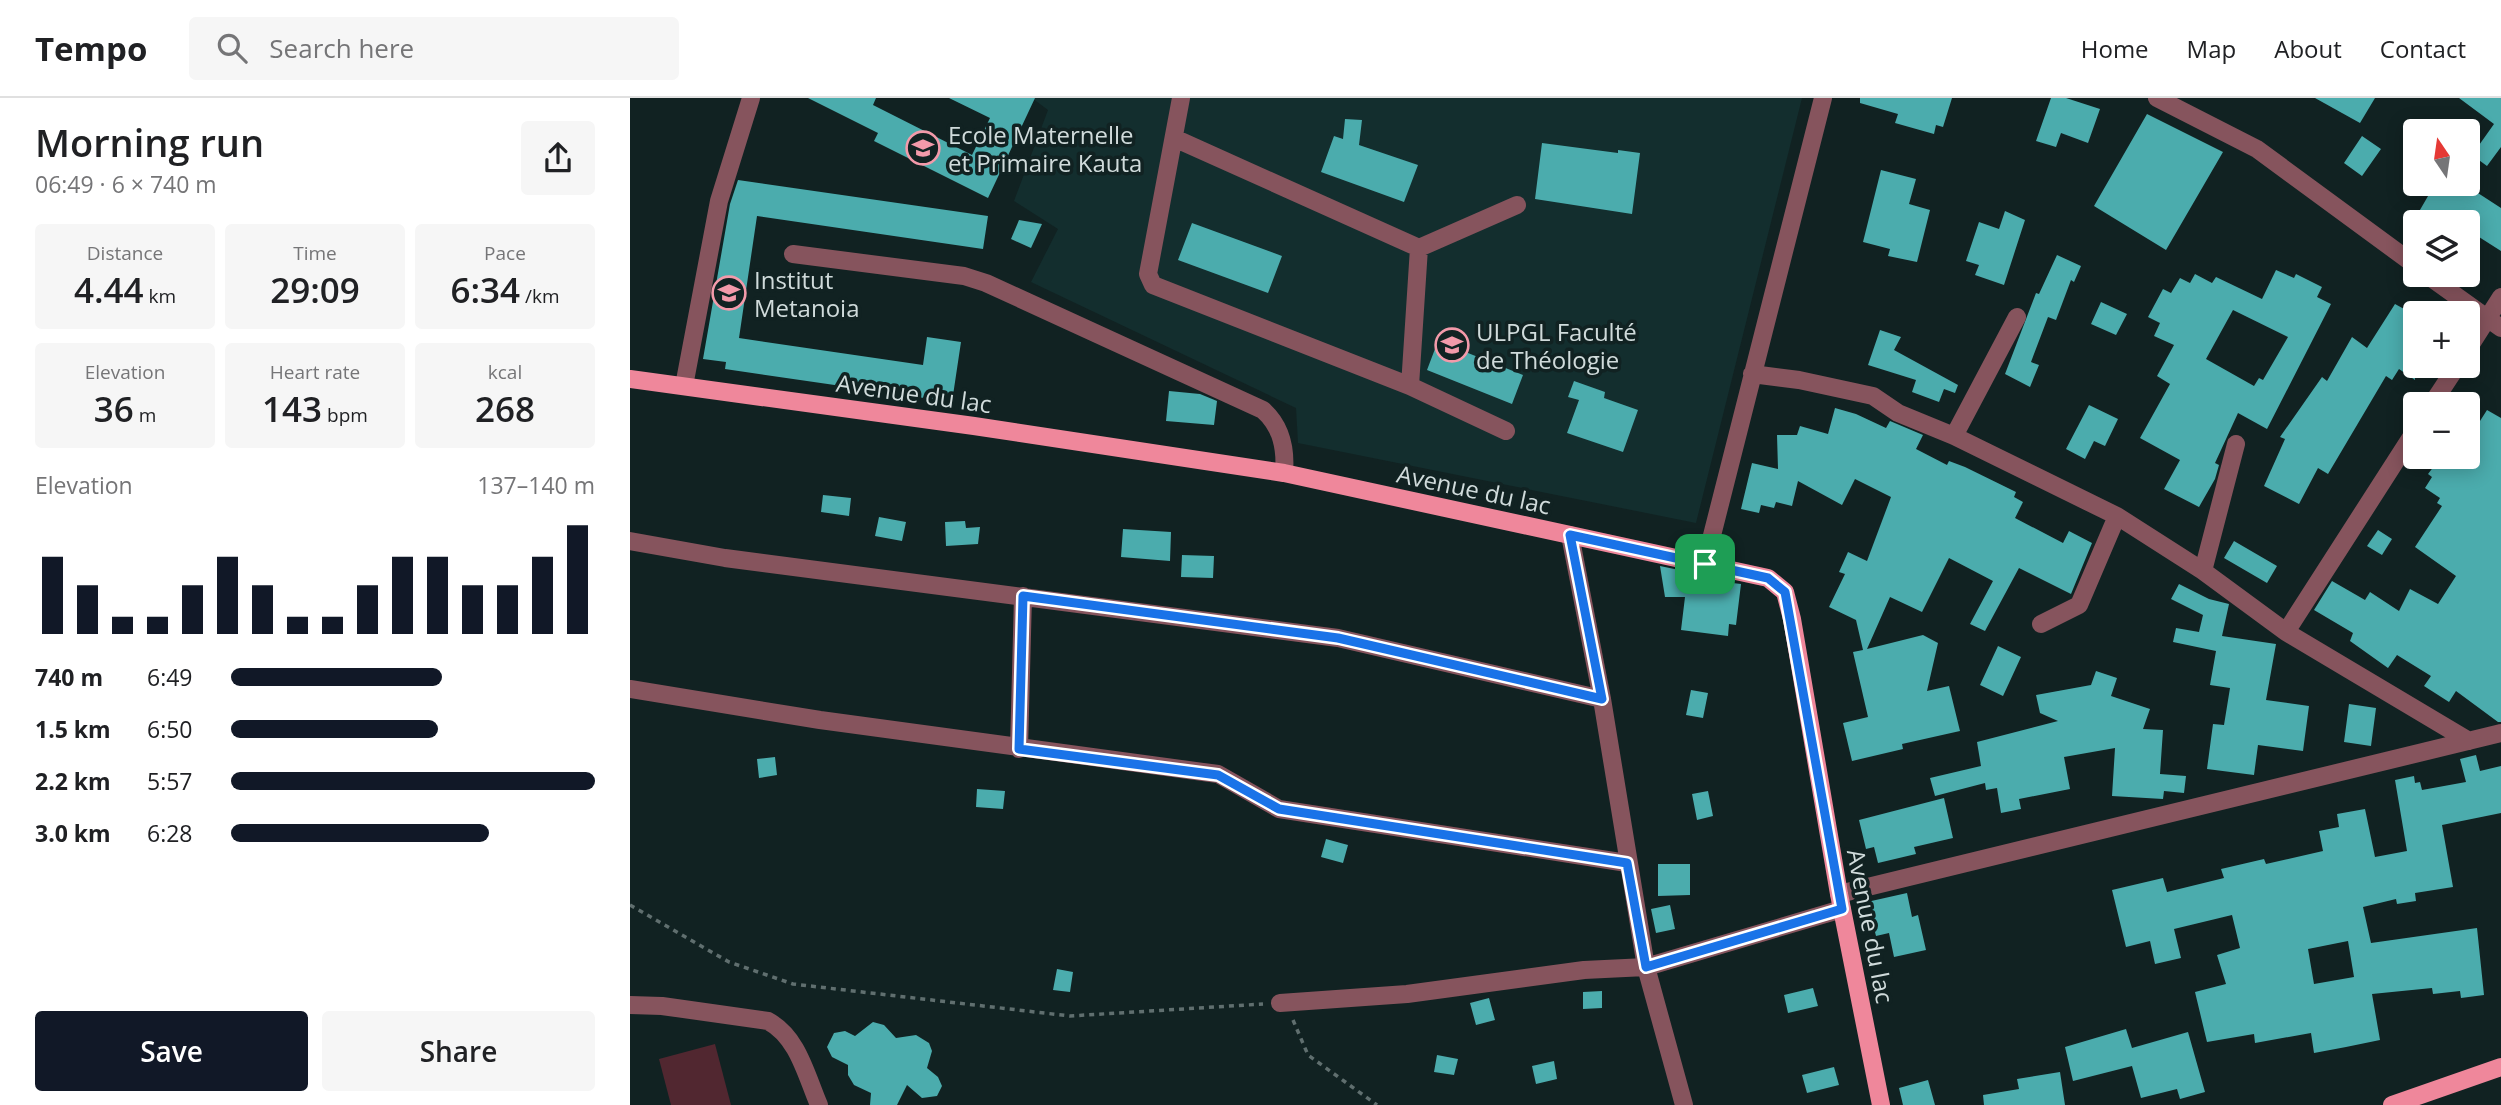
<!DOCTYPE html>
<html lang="en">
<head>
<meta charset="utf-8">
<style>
  :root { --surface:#fff; --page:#f6f6f6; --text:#202124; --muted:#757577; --line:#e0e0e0; --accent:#111827 }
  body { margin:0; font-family:"Open Sans",sans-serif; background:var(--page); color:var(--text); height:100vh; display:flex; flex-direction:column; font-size:26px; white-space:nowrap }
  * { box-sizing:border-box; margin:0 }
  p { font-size:23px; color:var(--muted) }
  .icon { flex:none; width:38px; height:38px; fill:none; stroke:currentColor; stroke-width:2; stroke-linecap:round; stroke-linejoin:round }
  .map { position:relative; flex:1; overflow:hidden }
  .side { display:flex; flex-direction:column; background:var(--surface); width:630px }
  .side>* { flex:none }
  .needle { width:46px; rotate:347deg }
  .tools { position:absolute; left:1773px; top:21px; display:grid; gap:14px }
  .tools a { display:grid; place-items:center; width:77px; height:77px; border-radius:7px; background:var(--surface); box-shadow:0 4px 18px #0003; font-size:35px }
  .pin { position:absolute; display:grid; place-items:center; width:60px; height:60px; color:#fff; margin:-30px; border-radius:14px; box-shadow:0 4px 10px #0006 }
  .round { display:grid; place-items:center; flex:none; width:74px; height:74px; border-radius:7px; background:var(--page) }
  .summary { display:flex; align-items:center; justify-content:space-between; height:119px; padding:0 35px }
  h1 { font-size:38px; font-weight:600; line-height:52px }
  .figures { display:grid; grid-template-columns:repeat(3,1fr); gap:10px; height:119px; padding:7px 35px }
  .figures div { display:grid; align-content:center; border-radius:7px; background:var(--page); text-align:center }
  .figures b { font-size:35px; font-weight:600 }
  .figures small { font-size:19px; font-weight:400 }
  .figures p { font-size:19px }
  .chart { height:196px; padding:14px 35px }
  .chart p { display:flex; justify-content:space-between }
  .chart svg { width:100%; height:126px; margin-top:7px; stroke:var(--accent); stroke-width:6 }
  .cta { display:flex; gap:14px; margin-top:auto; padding:14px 35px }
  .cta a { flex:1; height:80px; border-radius:7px; background:var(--accent); color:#fff; font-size:28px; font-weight:600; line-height:80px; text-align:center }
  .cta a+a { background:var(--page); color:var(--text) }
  ul { padding:0 35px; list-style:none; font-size:23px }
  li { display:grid; grid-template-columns:112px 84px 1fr; align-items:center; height:52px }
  li i { height:18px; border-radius:9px; background:var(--accent) }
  header { display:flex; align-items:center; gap:42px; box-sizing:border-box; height:98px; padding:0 35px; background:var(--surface); border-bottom:2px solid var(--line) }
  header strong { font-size:33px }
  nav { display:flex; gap:38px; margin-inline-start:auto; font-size:24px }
  .search { width:490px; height:63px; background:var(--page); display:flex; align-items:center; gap:18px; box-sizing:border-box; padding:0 24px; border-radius:7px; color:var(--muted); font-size:26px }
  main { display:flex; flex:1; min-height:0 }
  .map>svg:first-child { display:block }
  .built { fill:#132e2e }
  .green { fill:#512730 }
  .building { fill:#4bacad; fill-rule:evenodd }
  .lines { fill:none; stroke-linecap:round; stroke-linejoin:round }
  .path { stroke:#606f6f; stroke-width:3.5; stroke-dasharray:5 5; stroke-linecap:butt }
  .minor { stroke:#86545d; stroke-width:18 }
  .major { stroke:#ef879b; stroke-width:18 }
  .route-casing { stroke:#fff; stroke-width:14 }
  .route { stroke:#1a73e8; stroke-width:9 }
  .labels { text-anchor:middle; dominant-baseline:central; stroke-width:7; stroke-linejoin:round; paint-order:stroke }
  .poi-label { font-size:24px; fill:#d0dbdb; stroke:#122; text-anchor:start }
  .street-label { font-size:24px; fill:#d0dbdb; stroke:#122 }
</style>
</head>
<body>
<header>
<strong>Tempo</strong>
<div class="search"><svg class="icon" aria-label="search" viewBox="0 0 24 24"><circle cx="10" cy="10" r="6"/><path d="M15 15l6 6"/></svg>Search here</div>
<nav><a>Home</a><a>Map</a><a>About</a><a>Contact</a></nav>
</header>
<main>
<section class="side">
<div class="summary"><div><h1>Morning run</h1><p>06:49 · 6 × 740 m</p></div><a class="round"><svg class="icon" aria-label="share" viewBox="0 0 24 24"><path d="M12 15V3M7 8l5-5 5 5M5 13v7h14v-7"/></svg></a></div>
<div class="figures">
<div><p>Distance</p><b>4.44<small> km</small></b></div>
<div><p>Time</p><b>29:09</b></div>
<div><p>Pace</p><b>6:34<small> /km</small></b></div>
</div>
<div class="figures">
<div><p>Elevation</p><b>36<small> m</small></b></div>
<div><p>Heart rate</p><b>143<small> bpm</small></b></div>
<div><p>kcal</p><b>268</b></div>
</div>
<div class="chart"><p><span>Elevation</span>137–140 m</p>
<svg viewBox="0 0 160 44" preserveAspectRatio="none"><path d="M5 44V17M15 44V27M25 44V38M35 44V38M45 44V27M55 44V17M65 44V27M75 44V38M85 44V38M95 44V27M105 44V17M115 44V17M125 44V27M135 44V27M145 44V17M155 44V6"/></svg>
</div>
<ul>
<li><b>740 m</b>6:49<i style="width:58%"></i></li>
<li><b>1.5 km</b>6:50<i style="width:57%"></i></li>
<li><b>2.2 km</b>5:57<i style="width:100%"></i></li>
<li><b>3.0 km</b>6:28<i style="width:71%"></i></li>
</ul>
<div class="cta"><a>Save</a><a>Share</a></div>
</section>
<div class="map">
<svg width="1871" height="1007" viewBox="0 0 1871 1007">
  <rect width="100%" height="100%" fill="#122"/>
  <!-- built -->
  <path class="built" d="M402,0H1172L1066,425L668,345L666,310L401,184L428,131L384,103L418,12Z"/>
  <!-- green -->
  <path class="green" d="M85,946L101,1007H41L29,961Z"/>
  <!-- building -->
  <path class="building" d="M178,0H246L243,7L342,57L360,20L319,0H405L358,100L244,43L248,35Z
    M1230,0H1322L1313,29L1306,27L1304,36L1265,25L1268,16L1230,5Z
    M1421,0H1436L1470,11L1458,45L1431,35L1426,49L1406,43Z
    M1685,0H1745L1730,25Z
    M1829,0H1871V49L1857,68L1842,57L1864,26Z
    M1517,16L1593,54L1536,152L1464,108Z
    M715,21L732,22L729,47L788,67L774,104L691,74L704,38L713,41Z
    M1732,38L1751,51L1732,78L1714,65Z
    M912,45L988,55V52L1010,55L1002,116L905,101Z
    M1251,72L1286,81L1279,106L1300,112L1287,164L1258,158L1260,151L1233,144Z
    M108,82L358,118L353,151L127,118L109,240L293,267L297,239L331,244L322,304L95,271L96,264L73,261L100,106Z
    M1805,86H1834L1871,110V153L1838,132V124H1783Z
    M1375,113L1395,122L1374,187L1345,177L1349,167L1336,163L1349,124L1369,131Z
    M389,122L412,126L401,150L381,141Z
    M562,125L652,158L638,195L548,162Z
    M1427,157L1451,168L1444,184L1441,182L1426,222L1418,219L1401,264L1409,267L1400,289L1375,276L1406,195L1409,196Z
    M1646,172L1664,180L1666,176L1692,189L1687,199L1701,206L1637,331L1608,315L1585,365L1589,367L1585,381L1569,409L1534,391L1550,362L1510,340L1540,286L1527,278L1544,247L1524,238L1530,225L1518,219L1533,191L1541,195L1550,180L1560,185L1565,176L1582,185L1586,179L1632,201ZM1603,212L1658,239L1633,282L1629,280L1624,288L1576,261Z
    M1471,204L1497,216L1486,237L1461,226Z
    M1765,206L1785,217V282L1769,271L1762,282L1756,278L1698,376L1688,370L1669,406L1634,388L1655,341L1650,339L1692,279L1697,283L1722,239L1737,250Z
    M1250,232L1271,239L1264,252L1328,287L1325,295L1314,291L1309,304L1282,294L1286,282L1238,267Z
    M808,243L893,277L882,306L797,272Z
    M944,283L975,294L974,300L1008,312L993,354L937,335L949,302L938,299Z
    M539,293L570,296L587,303L584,327L536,323Z
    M1459,307L1488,321L1475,348L1464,343L1455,361L1436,351Z
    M1205,310L1226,316L1256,330L1260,323L1293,337L1286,351L1317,367L1319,363L1335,369L1386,394L1384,399L1393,404L1385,420L1433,445L1439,433L1462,445L1441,496L1389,470L1355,533L1340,526L1363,483L1319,460L1292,514L1260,499L1237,551L1293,537L1308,545L1297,593L1319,588L1330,633L1272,646L1273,651L1222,663L1213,625L1238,619L1223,554L1233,552L1226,522L1199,509L1215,476L1209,474L1218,454L1237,463L1261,399L1225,381L1212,407L1168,383L1162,408L1146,404L1144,410L1131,407L1129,415L1111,411L1122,365L1148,371L1147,337H1167L1170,328L1198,336Z
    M1857,312L1871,320V624H1868L1826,593L1819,604L1794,588L1801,578L1767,557L1758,570L1720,543L1723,535L1684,512L1702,483L1735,502L1740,494L1769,513L1780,491L1808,506L1826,478L1785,449L1812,408L1807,405L1810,400L1795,390L1802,379L1798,376L1811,359H1838V331L1843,334Z
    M193,397L221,400L219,418L191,414Z
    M249,419L276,424L272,443L245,438Z
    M335,423L336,430L350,429L348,446L316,448L315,424Z
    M493,431L541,434L540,463L491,459Z
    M1748,432L1762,441L1752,457L1737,448Z
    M1604,443L1647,468L1637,485L1594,460Z
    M552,457L584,458L583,480L551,479Z
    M1030,468L1054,473L1053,479L1111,486L1106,527L1099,526L1098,538L1051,532L1055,499H1035Z
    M1549,486L1579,501L1599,506L1592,538L1646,546L1636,602L1679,608L1673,653L1628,647L1624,677L1577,671L1583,626L1594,627L1600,590L1580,587L1586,553L1543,544L1546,530L1569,534L1573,517L1541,501Z
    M1368,548L1391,559L1373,598L1350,587Z
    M1466,573L1487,580L1481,598L1520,611L1513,631L1533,632L1530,676L1556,678L1554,695L1534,693L1533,701L1482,698L1485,650L1434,659L1440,691L1389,701L1391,711L1371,715L1367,690L1356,692L1355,685L1305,698L1300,680L1351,668L1347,644L1428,623L1410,615L1406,597L1461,587Z
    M1061,592L1078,595L1073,620L1056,617Z
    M1719,606L1746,610L1741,648L1714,644Z
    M1846,657L1850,673L1871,668V715L1812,727L1823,789L1785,795L1786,803L1767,806L1766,801L1733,809L1741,845L1847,830L1854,897L1831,900L1830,893L1803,896L1802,890L1742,896L1750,942L1716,949L1684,955L1681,935L1625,945L1624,936L1577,944L1565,894L1596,886L1587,857L1610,850L1602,817L1544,831L1551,860L1525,866L1520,843L1496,849L1482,792L1533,780L1537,794L1594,780L1591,771L1634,761L1636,766L1693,753L1689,733L1709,729L1707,716L1735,711L1745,759L1777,753L1765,682L1784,678L1785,685L1790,684L1792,692L1836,684L1830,661ZM1718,843L1724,879L1684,886L1678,851Z
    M145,659L147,677L129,680L127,661Z
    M347,691L375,693L373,711L346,709Z
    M1078,693L1083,718L1067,722L1062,696Z
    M1314,700L1323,740L1284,749L1286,756L1248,765L1244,749L1236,751L1229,722Z
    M696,741L718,747L713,765L691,759Z
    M1028,766H1060V797L1028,798Z
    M1277,795L1282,819L1288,817L1296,852L1264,859L1259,835L1246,838L1244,830L1234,832L1228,806Z
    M1040,807L1045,831L1026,835L1021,811Z
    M427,871L443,874L440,894L423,892Z
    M1183,890L1188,908L1158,915L1154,897Z
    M972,893V910L953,911V894Z
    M859,900L865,922L846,927L840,905Z
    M243,924L254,927L266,940L286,937L299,945L302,953L297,970L308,979L312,988L307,998L292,1000L277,987L267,1007H240L241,995L224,987L218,977V967L202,959L197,949L204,935L215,933L225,938Z
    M1496,931L1502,950L1558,934L1575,994L1550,1001L1547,991L1511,1000L1502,968L1443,983L1435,949Z
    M807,957L828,961L824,977L804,974Z
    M924,963L927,981L906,986L902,968Z
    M1204,969L1209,987L1177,995L1172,977Z
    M1430,974L1435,1007H1354L1353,997L1389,991L1387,981Z
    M1298,982L1305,1007H1273L1269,990Z"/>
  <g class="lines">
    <!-- path -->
    <path class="path" d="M0,807L99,864L163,886L440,918L633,906
      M663,922L678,957L747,1007"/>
    <!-- minor -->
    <path class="minor" d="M551,0L518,176L523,187L780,288L876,333
      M1527,0L1627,51L1785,167
      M544,40L789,150L780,288
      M789,150L887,107
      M163,156L334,178L356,185L633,312C652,329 656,351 654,375
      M1797,177L1871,230
      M1838,251L1871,199
      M1122,276L1169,282L1243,298L1268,315L1324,338L1487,418L1573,473L1656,534L1839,643
      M54,288L89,103L121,0
      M1802,306L1827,268
      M1324,338L1387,219
      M940,437L972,601L1016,869L1054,1007
      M0,443L95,460L708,540L972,601
      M1075,465L1193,0
      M1573,473L1606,346
      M1411,526L1449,507L1487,418
      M1656,534L1785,333
      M0,591L190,622L588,676L649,711L997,765
      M389,651L393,498
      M1209,796L1871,635
      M650,905L777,896L954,872L1016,869L1212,811
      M0,907L32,908L138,923C168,939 176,977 189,1007"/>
    <!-- major -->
    <path class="major" d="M0,281L344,328L654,375L1138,480L1155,494L1162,521L1209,796L1251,1007
      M1762,1007L1871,969"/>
  </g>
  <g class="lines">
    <defs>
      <path id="route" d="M940,437L1138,480L1155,494L1212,811L1016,869L997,765L649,711L588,677L389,651L393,498L708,540L972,601Z"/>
    </defs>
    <!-- route casing -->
    <use href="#route" class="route-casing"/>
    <!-- route -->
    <use href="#route" class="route"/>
  </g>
  <!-- icons -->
  <defs>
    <symbol id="school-ring" viewBox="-11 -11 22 22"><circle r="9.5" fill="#122" stroke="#f39aaa" stroke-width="1.5"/><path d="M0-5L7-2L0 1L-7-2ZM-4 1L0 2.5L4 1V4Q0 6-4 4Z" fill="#f39aaa"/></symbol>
    <symbol id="university-ring" viewBox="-11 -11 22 22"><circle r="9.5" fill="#122" stroke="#f39aaa" stroke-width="1.5"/><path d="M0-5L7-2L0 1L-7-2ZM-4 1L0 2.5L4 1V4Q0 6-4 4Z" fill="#f39aaa"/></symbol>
  </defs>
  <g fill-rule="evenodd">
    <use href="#school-ring" x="274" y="31" width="38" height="38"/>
    <use href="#university-ring" x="80" y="176" width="38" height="38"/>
    <use href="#university-ring" x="803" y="228" width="38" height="38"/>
  </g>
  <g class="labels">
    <!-- poi labels -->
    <g class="poi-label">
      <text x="318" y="36">Ecole Maternelle<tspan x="318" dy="28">et Primaire Kauta</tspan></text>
      <text x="124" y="181">Institut<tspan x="124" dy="28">Metanoia</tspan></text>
      <text x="846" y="233">ULPGL Faculté<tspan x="846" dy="28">de Théologie</tspan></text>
    </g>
    <!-- street labels -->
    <g class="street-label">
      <text transform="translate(284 295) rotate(8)">Avenue du lac</text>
      <text transform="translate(844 391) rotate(12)">Avenue du lac</text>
      <text transform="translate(1241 828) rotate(79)">Avenue du lac</text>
    </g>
  </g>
</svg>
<div class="tools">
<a><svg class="needle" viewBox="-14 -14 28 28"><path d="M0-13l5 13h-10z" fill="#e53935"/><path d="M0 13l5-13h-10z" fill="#757577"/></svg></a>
<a><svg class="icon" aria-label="layers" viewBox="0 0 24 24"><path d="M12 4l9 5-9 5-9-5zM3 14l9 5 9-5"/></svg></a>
<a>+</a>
<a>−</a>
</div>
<div class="pin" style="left:1075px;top:466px;background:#1e9e55"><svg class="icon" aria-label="arrive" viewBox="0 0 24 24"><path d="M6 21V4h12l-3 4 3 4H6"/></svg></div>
</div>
</main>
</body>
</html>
